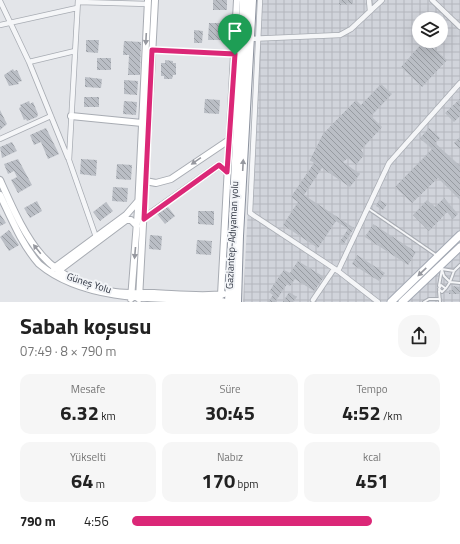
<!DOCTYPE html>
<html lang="tr">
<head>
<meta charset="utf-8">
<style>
  :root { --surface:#fff; --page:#f6f6f6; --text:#222; --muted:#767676; --accent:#db2777 }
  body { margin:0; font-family:"Titillium Web",sans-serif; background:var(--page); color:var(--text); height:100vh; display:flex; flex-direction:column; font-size:15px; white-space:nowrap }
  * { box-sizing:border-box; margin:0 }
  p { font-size:13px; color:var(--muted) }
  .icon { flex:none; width:22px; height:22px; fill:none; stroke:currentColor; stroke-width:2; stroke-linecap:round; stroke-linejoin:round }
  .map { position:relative; height:302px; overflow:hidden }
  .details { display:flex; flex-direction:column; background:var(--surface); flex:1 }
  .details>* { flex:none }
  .fabs { position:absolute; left:412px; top:12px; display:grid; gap:8px }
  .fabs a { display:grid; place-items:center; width:36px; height:36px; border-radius:50%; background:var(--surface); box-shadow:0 4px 16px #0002; font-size:20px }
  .pin { position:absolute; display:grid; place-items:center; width:34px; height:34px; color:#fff; margin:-41px -17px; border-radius:50% 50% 50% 0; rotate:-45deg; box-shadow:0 0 4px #0007 }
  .pin .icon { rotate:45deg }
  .round { display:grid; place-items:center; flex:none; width:42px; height:42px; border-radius:16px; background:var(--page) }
  .overview { display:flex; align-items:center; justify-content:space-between; height:68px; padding:0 20px }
  h1 { font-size:22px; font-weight:700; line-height:30px }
  .metrics { display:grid; grid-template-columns:repeat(3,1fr); gap:6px; height:68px; padding:4px 20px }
  .metrics div { display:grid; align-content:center; border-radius:10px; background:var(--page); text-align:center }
  .metrics b { font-size:20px; font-weight:700 }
  .metrics small { font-size:11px; font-weight:400 }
  .metrics p { font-size:11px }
  ul { padding:0 20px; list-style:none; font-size:13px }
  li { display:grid; grid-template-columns:64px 48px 1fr; align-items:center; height:30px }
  li i { height:10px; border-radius:5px; background:var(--accent) }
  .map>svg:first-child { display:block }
  .industrial { fill:url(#industrial-grid); fill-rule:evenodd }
  .building { fill:url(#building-back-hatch) }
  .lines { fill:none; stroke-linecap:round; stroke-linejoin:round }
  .lane-casing { stroke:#a8acb3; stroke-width:4 }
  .street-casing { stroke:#a8acb3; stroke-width:6 }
  .secondary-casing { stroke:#a8acb3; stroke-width:8 }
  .primary-casing { stroke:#a3a9b4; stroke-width:9 }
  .highway-casing { stroke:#8c929e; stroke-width:10 }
  .lane { stroke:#f5f6f8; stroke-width:2 }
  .street { stroke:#f5f6f8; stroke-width:4.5 }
  .secondary { stroke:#fff; stroke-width:6 }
  .primary { stroke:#fff; stroke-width:7 }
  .highway { stroke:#fff; stroke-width:8 }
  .oneway { fill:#96989f }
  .route-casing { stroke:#fff; stroke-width:8 }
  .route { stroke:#db2777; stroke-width:5 }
  .labels { text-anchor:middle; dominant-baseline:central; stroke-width:4; stroke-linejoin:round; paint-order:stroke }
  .street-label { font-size:10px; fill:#2c323f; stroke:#f2f4f7 }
</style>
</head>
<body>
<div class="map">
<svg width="460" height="302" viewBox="0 0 460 302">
  <defs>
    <pattern id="industrial-grid" width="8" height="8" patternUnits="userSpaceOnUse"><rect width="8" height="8" fill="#d1d4db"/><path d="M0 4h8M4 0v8" fill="none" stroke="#b4b6bd"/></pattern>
    <pattern id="building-back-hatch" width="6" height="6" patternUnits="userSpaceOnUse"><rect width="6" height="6" fill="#babec5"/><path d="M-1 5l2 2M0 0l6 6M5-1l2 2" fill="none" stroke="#979ba1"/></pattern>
  </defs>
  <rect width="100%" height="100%" fill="#e3e5e9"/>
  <!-- industrial -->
  <path class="industrial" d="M259,0H460V302H243ZM419,19H441V41H419Z"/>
  <!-- building -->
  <path class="building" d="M213,0H227V10H213Z
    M339,0H353V4L339,5Z
    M209,23H226L225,40H208Z
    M194,30L203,31L202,43H194Z
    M86,40H99L98,53L86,52Z
    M124,41L141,42L140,75H128L129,55H123Z
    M424,41L447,60L422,87L401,67Z
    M97,58H111V70H97Z
    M165,60L173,61V63H176V75H173L172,79H164V76H161V63H165Z
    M13,69L14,71L17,70L22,81L18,82L19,84L9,86L4,75Z
    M85,77L102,79L101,88L85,87Z
    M124,80L138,81L137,95L124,94Z
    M381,84L392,94L371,116L382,127L361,150L364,155L356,165L348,158L343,162L360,174L350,187L322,168L304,195L354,228L343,245L339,243L348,229L336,221L318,248L283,225L298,202L291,197L314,163L310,160L323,134L356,100L361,105Z
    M84,97H99V107H84Z
    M205,99L220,100L219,114L204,113Z
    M460,99V116L454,122L445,113Z
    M29,101L30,104L33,102L38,114L37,117L27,121L26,119L24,120L19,108L21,107L20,105Z
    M124,101L137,102L136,115L123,114Z
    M0,110L7,124L0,130Z
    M46,128L59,154L48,159L41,142L34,145L30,135Z
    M429,128L440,138L435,143L460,166V200L438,178L412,203L395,187L432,149L420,138Z
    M460,137V149L454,143Z
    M12,142L17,151L2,158L0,147Z
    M18,159L32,185L18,193L11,180L17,177L14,171L8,174L4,164Z
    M81,159L97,160L96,176L80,174Z
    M117,164L132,165L131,180L116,179Z
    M113,187L128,188L127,202L112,201Z
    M444,198L458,214L453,219L447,212L429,231L413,215L427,200L435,207Z
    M379,200L387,204L383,210L376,206Z
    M37,201L42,211L30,218L24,208Z
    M106,202L113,211L100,221L93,212Z
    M168,207L175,216L165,224L157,214Z
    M198,211H214V225L198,224Z
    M0,214L6,223L0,226Z
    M373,224L416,252L408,265L365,237Z
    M9,230L19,245L9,251L0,237Z
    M150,235L162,236L161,250L149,249Z
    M197,240L212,241L211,255L196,254Z
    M357,255L385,273L379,281L352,264Z
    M298,261L324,277L314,291L295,279L290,286L287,284L275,302H268L273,295L269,292L278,278L284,270L290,273Z
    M452,286L460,287V294H449V290H452Z
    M289,292L297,297L293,302H283Z"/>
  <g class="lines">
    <defs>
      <path id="lane" d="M369,209L436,255
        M442,270L444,276L450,282L460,283
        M439,286L442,269L454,271L460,265
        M445,288L441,285L439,289L442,292C449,287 451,279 454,271
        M439,291L440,302
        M424,302L429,299H440"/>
      <path id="street" d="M78,0L69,160L96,237
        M260,0L250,213L338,271
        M369,0L370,11
        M432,0L460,27
        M0,1L29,62L68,158
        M78,2L148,4
        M0,25L77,8
        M250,39L340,35L351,29L382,0
        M152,50L235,54
        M29,62L75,51
        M0,139L51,116
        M313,300L334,269
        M378,302L338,271L389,163L460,83"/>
      <path id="secondary" d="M71,116L142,123
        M0,180C27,240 44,281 115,292C128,294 142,293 154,293C177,294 202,297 224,294
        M145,181L156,183L171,179L229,140
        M0,195C11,218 22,245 39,264C84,302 159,299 217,300L225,302
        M143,219L219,165L227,172
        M54,268L126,215L139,200
        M58,271L126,220H131L137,226
        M221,295L237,0
        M131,299L138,209L148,0
        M139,299L155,0"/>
      <path id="primary" d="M391,302L460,235
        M402,302L460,247"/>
      <path id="highway" d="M229,302L244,0
        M237,302L239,236L252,0"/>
    </defs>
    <!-- lane casing -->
    <use href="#lane" class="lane-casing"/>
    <!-- street casing -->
    <use href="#street" class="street-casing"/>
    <!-- secondary casing -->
    <use href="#secondary" class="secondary-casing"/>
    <!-- primary casing -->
    <use href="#primary" class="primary-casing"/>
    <!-- highway casing -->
    <use href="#highway" class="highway-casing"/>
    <!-- lane -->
    <use href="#lane" class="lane"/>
    <!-- street -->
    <use href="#street" class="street"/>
    <!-- secondary -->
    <use href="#secondary" class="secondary"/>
    <!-- primary -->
    <use href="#primary" class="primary"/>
    <!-- highway -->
    <use href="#highway" class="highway"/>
  </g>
  <!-- one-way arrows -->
  <defs><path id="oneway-solid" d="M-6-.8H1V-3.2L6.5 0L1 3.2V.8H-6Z"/></defs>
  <g class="oneway">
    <use href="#oneway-solid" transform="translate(146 39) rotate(93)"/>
    <use href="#oneway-solid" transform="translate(196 161) rotate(145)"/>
    <use href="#oneway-solid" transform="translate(243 165) rotate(-87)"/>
    <use href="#oneway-solid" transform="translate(37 249) rotate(-129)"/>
    <use href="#oneway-solid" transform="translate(135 253) rotate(95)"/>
    <use href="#oneway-solid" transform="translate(422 272) rotate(136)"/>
  </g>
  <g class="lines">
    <defs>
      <path id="route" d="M152,50L235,54L227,172L219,165L144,219Z"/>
    </defs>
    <!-- route casing -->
    <use href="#route" class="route-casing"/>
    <!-- route -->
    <use href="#route" class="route"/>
  </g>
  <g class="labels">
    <!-- street labels -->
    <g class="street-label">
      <text transform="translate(232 235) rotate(-87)">Gaziantep-Adıyaman yolu</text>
      <text transform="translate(89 283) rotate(18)">Güneş Yolu</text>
    </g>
  </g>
</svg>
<div class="fabs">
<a><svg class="icon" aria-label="layers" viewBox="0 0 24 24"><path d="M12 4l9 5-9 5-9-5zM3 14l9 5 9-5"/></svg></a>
</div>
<div class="pin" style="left:235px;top:55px;background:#1e9e55"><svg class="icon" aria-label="arrive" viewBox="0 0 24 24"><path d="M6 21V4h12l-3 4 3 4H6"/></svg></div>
</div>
<section class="details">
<div class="overview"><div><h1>Sabah koşusu</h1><p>07:49 · 8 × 790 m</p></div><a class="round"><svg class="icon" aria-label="share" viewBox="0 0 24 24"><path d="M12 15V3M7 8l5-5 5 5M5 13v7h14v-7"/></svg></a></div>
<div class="metrics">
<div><p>Mesafe</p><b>6.32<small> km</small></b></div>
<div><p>Süre</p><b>30:45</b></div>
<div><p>Tempo</p><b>4:52<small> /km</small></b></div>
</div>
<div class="metrics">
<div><p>Yükselti</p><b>64<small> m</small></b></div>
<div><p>Nabız</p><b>170<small> bpm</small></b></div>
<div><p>kcal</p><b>451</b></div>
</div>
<ul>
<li><b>790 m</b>4:56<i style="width:78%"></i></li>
</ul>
</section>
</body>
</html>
